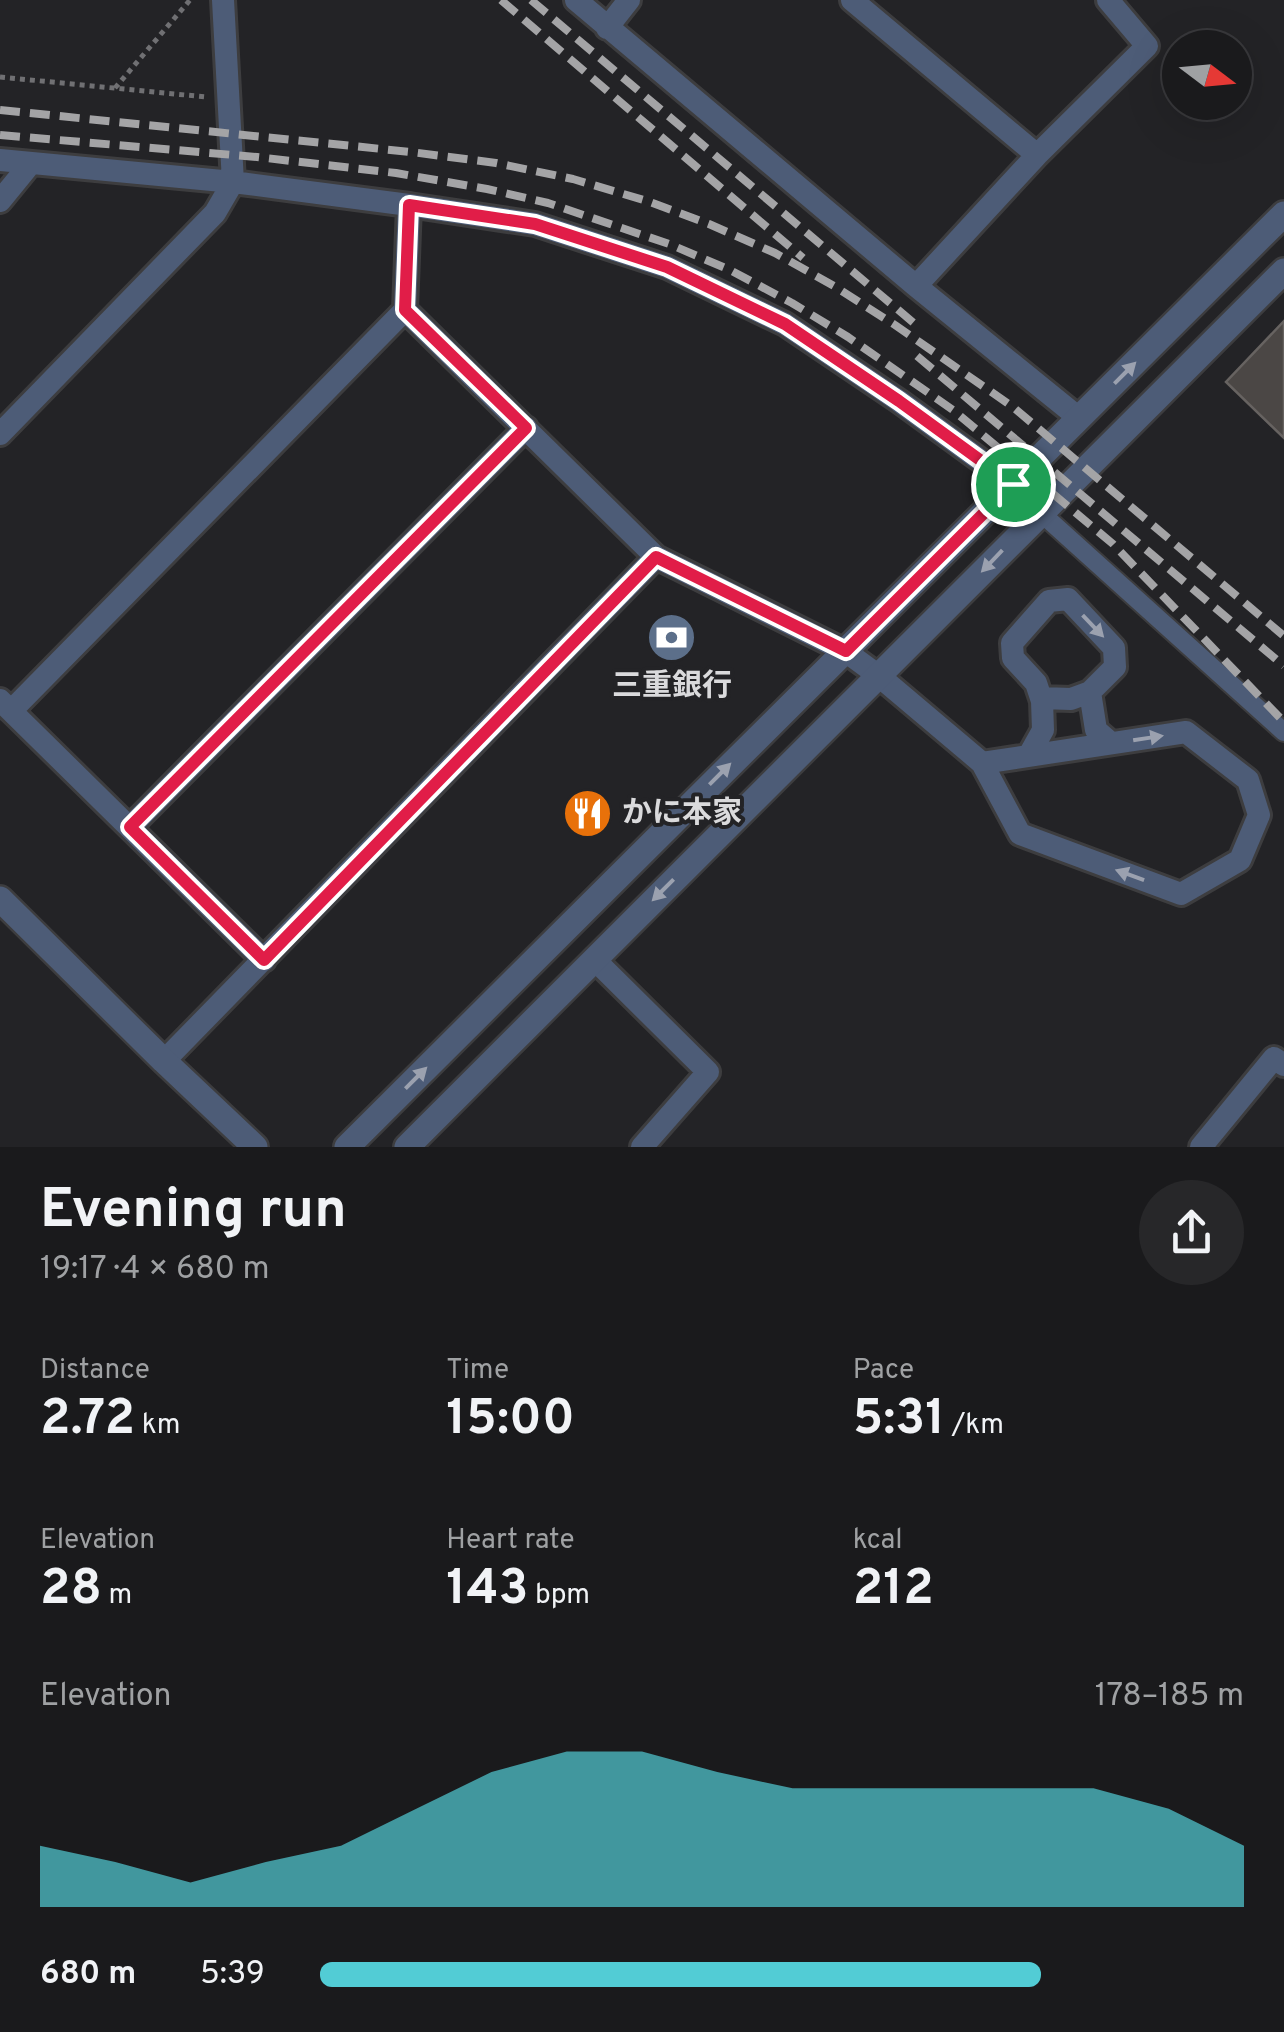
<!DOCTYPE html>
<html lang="en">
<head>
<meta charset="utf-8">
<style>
  :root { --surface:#1a1a1c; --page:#272729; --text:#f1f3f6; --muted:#9fa1a3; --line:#38383b; --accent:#52ccd5 }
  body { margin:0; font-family:Overpass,"Noto Sans JP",sans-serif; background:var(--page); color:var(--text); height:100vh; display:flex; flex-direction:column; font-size:38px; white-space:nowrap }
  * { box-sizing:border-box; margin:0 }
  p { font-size:32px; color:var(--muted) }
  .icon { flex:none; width:55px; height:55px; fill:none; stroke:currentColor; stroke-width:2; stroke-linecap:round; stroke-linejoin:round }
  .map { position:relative; height:1147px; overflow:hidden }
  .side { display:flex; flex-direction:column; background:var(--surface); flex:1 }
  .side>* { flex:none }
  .needle { width:65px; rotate:106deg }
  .tools { position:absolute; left:1162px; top:30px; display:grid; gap:20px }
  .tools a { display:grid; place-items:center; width:90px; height:90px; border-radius:50%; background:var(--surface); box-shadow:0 10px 40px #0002,0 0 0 2px var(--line); font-size:50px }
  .pin { position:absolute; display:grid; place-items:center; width:85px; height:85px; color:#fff; margin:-42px; border:5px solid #fff; border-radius:50%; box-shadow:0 2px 10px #0007 }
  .round { display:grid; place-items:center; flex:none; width:105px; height:105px; border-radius:52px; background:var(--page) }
  .overview { display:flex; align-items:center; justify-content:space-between; height:170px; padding:0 40px }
  h1 { font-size:55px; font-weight:700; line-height:75px }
  .metrics { display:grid; grid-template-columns:repeat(3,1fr); gap:15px; height:170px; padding:10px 40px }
  .metrics div { display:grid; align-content:center }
  .metrics b { font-size:50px; font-weight:700 }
  .metrics small { font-size:28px; font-weight:400 }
  .metrics p { font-size:28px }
  .chart { height:280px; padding:20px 40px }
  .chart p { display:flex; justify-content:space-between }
  .chart svg { width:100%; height:180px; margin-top:10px; fill:var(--accent); opacity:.7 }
  ul { padding:0 40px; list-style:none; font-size:32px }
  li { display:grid; grid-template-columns:160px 120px 1fr; align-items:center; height:75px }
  li i { height:25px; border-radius:12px; background:var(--accent) }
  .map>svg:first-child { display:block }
  .building { fill:#4b4745; stroke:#676361; stroke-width:2.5 }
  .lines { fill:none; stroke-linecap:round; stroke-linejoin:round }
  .pedestrian-casing { stroke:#3d3d3f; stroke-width:22 }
  .minor-casing { stroke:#3d3d3f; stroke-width:28 }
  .tertiary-casing { stroke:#3d3d3f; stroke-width:30 }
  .path { stroke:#707073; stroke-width:5; stroke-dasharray:5 5; stroke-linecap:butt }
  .pedestrian { stroke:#4d5c77; stroke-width:18 }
  .minor { stroke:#4d5c77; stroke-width:22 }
  .tertiary { stroke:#4d5c77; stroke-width:25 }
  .rail { stroke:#a4a4a6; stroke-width:8; stroke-dasharray:20 10; stroke-linecap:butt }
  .oneway { fill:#9ba1af }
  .route-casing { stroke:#fff; stroke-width:20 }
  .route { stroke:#e11d48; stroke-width:12 }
  .labels { text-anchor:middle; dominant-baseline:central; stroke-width:8; stroke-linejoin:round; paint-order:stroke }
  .poi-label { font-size:30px; font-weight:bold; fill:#dadadc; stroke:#232326 }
</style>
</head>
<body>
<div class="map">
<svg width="1284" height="1147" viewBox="0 0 1284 1147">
  <rect width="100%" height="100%" fill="#232326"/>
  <!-- building -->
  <path class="building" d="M1284,321V438L1226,382Z"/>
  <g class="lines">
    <defs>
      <path id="pedestrian" d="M1040,512L1284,732"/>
      <path id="minor" d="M576,0L916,286L1079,418
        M852,0L1037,155
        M607,28L629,0
        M0,160L233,182L409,205L405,310L11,711
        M0,201L31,163
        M409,205L535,224L667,267L785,324L899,401L1013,484
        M916,286L1037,155L1147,46L1108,0
        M405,310L656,557L845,651L879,676L982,763L1020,834L1181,894L1240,860L1259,815L1248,780L1186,732L982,763
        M0,434L215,213L233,182L223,0
        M1041,698L1071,699L1090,692
        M0,700L264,960
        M1029,755L1043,730L1042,701L1036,683L1013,658L1012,643L1049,601L1068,599L1114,648L1115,667L1090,692L1096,730L1111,743
        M130,827L526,428
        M594,959L708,1072L642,1147
        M164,1061L656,557
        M1201,1147L1274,1058L1284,1065"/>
      <path id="tertiary" d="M0,899L164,1061L255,1147
        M347,1147L1284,214
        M407,1147L1284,271"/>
    </defs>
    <!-- pedestrian casing -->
    <use href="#pedestrian" class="pedestrian-casing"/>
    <!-- minor casing -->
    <use href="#minor" class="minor-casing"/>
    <!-- tertiary casing -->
    <use href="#tertiary" class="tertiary-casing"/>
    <!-- path -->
    <path class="path" d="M0,77L206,97
      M115,88L190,0"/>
    <!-- pedestrian -->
    <use href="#pedestrian" class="pedestrian"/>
    <!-- minor -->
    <use href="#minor" class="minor"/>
    <!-- tertiary -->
    <use href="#tertiary" class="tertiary"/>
    <!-- rail -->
    <path class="rail" d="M501,0L803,258
      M531,0L915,324
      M0,110L411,152L496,163L573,179L647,201L709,224L775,253L834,286L895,325L1013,407L1284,636
      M0,135L257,157L396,173L487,189L548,203L669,244L730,270L792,303L848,337L953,410L1113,544L1284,722
      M917,356L1284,666"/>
  </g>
  <!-- one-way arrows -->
  <defs><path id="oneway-solid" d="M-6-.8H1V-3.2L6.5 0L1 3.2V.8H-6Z" transform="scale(2.5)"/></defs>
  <g class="oneway">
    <use href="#oneway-solid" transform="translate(1125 373) rotate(-45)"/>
    <use href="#oneway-solid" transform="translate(992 561) rotate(134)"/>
    <use href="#oneway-solid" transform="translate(1093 626) rotate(46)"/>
    <use href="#oneway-solid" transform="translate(1148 738) rotate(-9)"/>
    <use href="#oneway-solid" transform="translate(720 774) rotate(-45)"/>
    <use href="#oneway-solid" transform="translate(1130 875) rotate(-160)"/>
    <use href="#oneway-solid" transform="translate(663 890) rotate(135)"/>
    <use href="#oneway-solid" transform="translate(416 1078) rotate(-45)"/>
  </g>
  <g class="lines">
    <defs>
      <path id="route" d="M409,205L535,224L667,267L785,324L899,401L1013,484L846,651L656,557L264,960L130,827L526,428L405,310Z"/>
    </defs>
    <!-- route casing -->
    <use href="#route" class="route-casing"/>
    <!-- route -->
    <use href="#route" class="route"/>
  </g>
  <!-- icons -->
  <defs>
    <symbol id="bank-disc" viewBox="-11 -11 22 22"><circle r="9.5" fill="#5c6f8a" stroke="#232326"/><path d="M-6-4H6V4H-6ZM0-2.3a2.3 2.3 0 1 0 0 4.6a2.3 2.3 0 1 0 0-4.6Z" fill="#fff"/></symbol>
    <symbol id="restaurant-disc" viewBox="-11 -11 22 22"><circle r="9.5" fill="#e8710a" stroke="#232326"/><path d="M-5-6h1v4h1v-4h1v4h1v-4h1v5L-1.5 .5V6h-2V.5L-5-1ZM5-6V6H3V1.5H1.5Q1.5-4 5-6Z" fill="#fff"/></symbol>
  </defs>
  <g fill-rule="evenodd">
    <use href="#bank-disc" x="644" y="610" width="55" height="55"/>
    <use href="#restaurant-disc" x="560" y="786" width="55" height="55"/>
  </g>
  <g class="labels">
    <!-- poi labels -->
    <g class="poi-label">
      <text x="672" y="687">三重銀行</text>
      <text x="622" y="814" text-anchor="start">かに本家</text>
    </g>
  </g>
</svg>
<div class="tools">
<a><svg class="needle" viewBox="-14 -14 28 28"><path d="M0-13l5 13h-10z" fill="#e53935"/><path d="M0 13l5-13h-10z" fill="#9fa1a3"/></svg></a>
</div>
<div class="pin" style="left:1013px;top:484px;background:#1e9e55"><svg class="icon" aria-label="arrive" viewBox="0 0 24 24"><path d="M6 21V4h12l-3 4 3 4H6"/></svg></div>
</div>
<section class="side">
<div class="overview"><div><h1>Evening run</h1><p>19:17 · 4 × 680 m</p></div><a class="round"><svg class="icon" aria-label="share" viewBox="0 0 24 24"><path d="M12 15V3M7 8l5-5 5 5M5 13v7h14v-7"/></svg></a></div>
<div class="metrics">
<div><p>Distance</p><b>2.72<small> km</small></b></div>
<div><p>Time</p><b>15:00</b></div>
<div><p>Pace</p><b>5:31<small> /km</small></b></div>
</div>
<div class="metrics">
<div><p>Elevation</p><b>28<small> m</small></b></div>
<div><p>Heart rate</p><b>143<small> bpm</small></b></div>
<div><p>kcal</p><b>212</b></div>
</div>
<div class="chart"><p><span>Elevation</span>178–185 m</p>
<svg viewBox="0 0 160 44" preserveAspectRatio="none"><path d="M0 44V29L10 33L20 38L30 33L40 29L50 20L60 11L70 6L80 6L90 11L100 15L110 15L120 15L130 15L140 15L150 20L160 29V44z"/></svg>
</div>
<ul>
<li><b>680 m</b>5:39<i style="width:78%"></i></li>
</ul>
</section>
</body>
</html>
